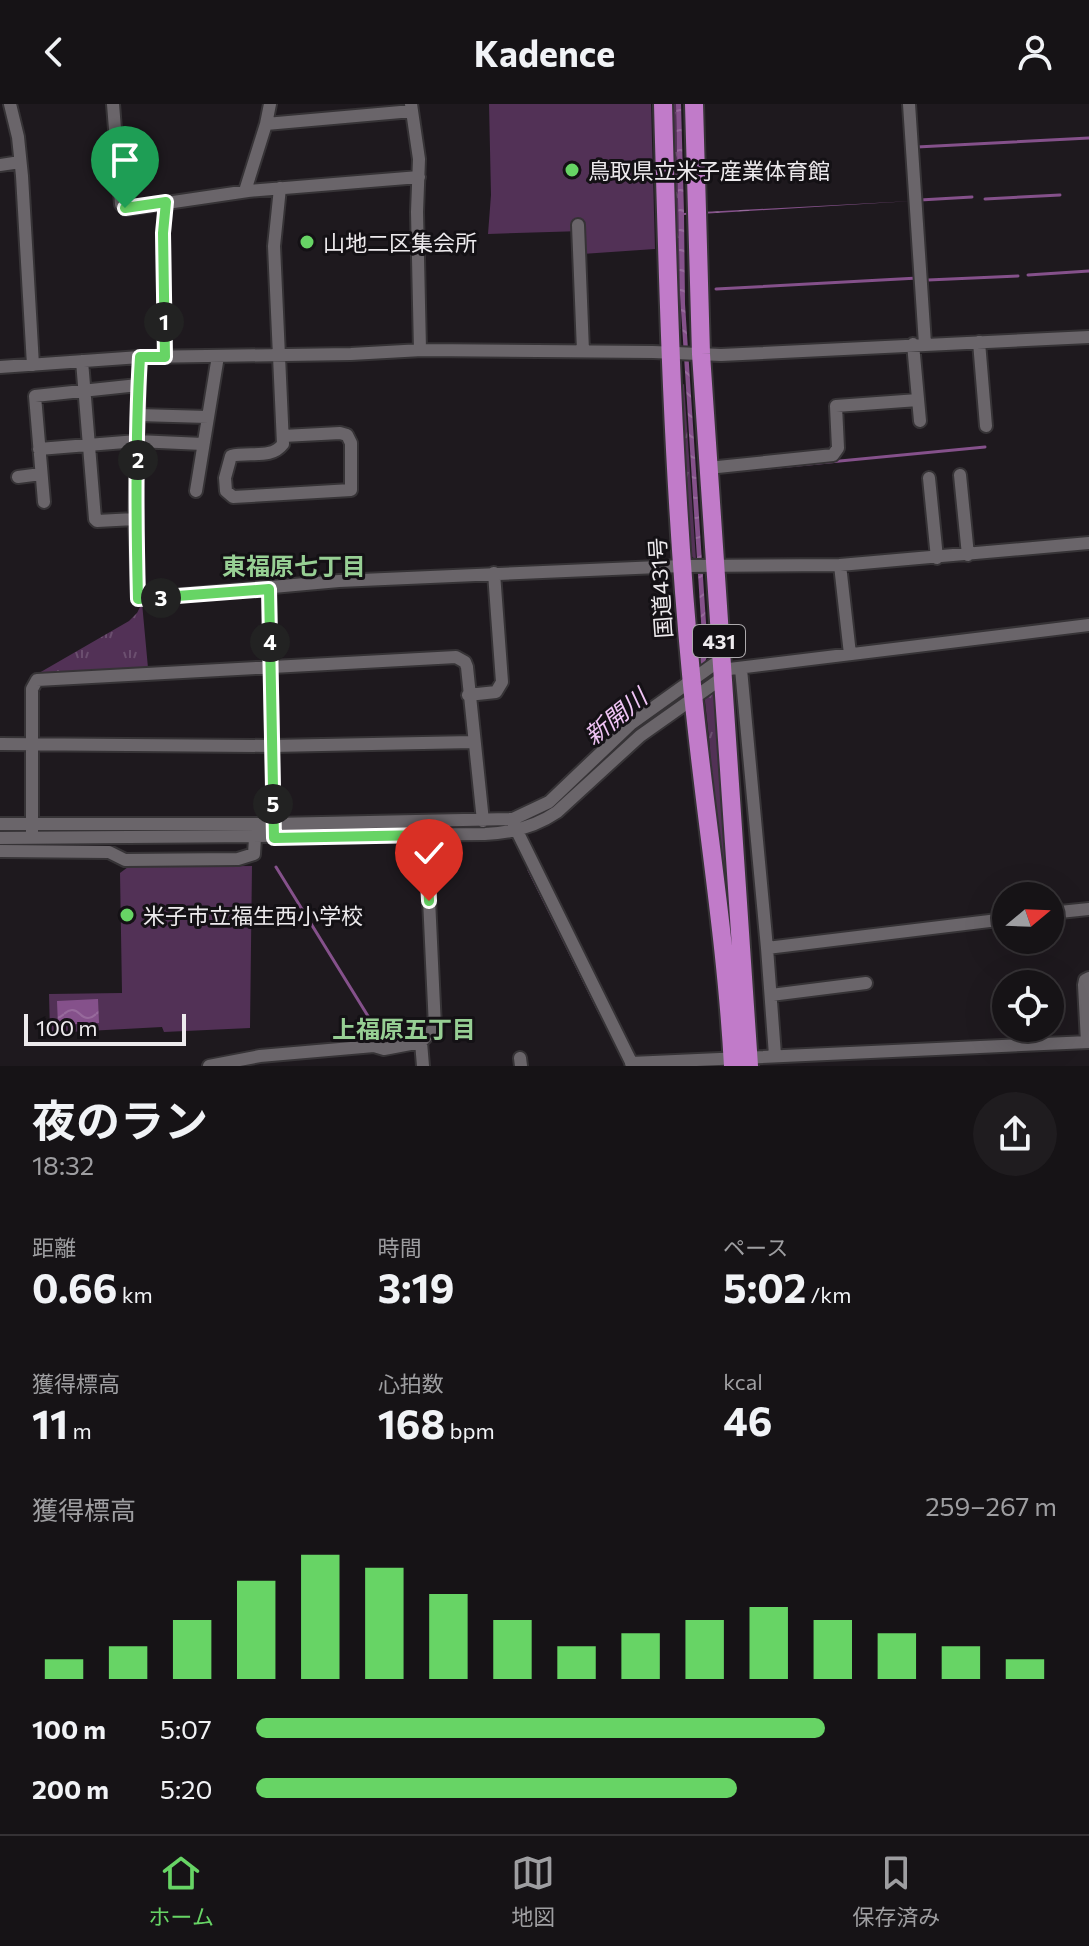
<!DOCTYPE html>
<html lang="ja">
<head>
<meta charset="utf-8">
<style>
  :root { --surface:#161316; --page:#1f1c1f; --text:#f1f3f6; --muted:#9e9ea1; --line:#353235; --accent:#67d465 }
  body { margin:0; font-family:Commissioner,"Noto Sans JP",sans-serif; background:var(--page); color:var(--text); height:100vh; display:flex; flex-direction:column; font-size:30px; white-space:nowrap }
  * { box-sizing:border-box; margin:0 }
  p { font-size:26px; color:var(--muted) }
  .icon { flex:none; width:44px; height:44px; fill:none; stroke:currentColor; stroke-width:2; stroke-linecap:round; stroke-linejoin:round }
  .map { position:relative; height:962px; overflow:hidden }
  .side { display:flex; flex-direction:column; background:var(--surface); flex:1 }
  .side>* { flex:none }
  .needle { width:52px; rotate:71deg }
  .buttons { position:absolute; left:992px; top:778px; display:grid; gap:16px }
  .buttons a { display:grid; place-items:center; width:72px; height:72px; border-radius:50%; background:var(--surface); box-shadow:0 8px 32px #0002,0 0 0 2px var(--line); font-size:40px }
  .scale { position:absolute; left:24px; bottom:20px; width:162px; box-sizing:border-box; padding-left:8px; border:4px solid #edeaed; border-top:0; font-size:22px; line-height:28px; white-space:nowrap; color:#edeaed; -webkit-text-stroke:6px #141115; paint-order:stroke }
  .pin { position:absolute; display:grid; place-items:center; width:68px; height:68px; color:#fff; margin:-82px -34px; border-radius:50% 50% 50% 0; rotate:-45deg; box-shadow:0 0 8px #0007 }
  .pin .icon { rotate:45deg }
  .km { position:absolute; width:40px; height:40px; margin:-20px; border-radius:50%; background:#222; color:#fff; font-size:22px; line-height:40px; text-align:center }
  .round { display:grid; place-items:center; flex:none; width:84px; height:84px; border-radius:42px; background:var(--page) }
  .headline { display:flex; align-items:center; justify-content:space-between; height:136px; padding:0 32px }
  h1 { font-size:44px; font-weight:700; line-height:60px }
  .figures { display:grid; grid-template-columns:repeat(3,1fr); gap:12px; height:136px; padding:8px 32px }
  .figures div { display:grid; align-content:center }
  .figures b { font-size:40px; font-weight:700 }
  .figures small { font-size:22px; font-weight:400 }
  .figures p { font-size:22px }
  .chart { height:224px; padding:16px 32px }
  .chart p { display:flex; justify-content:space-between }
  .chart svg { width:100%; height:144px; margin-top:8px; stroke:var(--accent); stroke-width:6 }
  ul { padding:0 32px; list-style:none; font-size:26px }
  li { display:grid; grid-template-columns:128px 96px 1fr; align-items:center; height:60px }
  li i { height:20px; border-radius:10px; background:var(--accent) }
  header { display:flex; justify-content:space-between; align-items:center; height:104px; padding:0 32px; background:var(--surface); font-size:36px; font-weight:700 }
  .dock { display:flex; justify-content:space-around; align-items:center; height:112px; border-top:2px solid var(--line); background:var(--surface); font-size:22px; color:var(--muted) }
  .dock a { display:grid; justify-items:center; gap:4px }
  .dock .current { color:var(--accent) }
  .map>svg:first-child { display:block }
  .grass { fill:url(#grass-tufts) }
  .pitch { fill:#523156 }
  .water { fill:url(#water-waves) }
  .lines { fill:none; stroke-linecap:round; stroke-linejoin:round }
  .stream { stroke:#85518b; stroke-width:3 }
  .minor-casing { stroke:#363336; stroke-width:16 }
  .highway-casing { stroke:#363336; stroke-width:22 }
  .minor { stroke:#6a656a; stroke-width:12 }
  .highway { stroke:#c17bc9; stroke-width:18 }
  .route-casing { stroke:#fff; stroke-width:16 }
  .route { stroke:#67d465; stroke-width:10 }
  .poi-dot { fill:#67d465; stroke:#141115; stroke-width:3 }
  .labels { text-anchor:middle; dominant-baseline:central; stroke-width:6; stroke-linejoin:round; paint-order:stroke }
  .shield { fill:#141115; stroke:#aca9ac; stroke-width:2 }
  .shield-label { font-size:20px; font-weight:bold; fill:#edeaed }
  .poi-label { font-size:22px; fill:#edeaed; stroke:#141115; text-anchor:start }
  .street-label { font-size:22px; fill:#edeaed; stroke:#141115 }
  .neighbourhood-label { font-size:24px; font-weight:bold; fill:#97cf94; stroke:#141115 }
  .water-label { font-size:24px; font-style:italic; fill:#f1c5f6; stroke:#141115 }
</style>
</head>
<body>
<header><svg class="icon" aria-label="back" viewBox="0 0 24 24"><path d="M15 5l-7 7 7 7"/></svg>Kadence<svg class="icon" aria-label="person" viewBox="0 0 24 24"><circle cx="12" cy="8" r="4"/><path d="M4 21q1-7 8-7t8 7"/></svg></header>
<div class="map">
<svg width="1089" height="962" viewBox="0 0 1089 962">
  <defs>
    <pattern id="grass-tufts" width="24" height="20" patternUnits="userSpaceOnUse" patternTransform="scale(2)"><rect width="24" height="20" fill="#523156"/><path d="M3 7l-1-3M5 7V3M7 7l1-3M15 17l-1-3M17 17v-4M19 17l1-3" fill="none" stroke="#6b4f6f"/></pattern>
    <pattern id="water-waves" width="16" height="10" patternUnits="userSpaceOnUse" patternTransform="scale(2)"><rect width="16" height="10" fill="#85518b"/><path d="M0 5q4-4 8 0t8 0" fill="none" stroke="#976a9c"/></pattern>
  </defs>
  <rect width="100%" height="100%" fill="#1e191e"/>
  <!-- grass -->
  <path class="grass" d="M669,0H676L681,225L675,226Z
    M684,280L696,456L689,450C685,393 686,337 682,281Z
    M142,499L148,564L39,569L129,517L137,509Z
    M711,588L716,590L732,809L734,887L711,693L710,643L705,597V593Z"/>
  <!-- pitch -->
  <path class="pitch" d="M489,0H651L655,145L582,150L583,127L488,130L491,91Z
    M252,762L250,924L164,928L162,923L50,929L49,890L122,889L120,769L128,763Z"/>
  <!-- water -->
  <path class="water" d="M676,0H681L684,109L912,97L684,111L685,200L708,549L703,565L677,599L551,708L503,726L0,730V724L501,720L556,697L698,561L703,548L680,190Z
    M98,895L99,919L58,921L57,897Z"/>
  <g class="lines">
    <!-- stream -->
    <path class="stream" d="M917,43L1089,34
      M985,95L1060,91
      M920,96L972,93
      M1028,171L1089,167
      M928,176L1018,172
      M716,185L918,174
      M746,366L985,343
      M276,763L384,938
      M529,766L600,909"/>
    <defs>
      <path id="minor" d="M10,0L18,33L22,72L33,261
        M113,0L121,100L126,105L248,87L419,73
        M411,0L419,55L417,108L420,246
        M909,0L925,240
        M266,20L270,0
        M0,61L20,58
        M280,84L274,142L283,340C271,356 249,347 231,352L225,374L226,387L233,393L351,386V339L347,331L340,329L283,332
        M245,87L266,20L412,7
        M578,121L583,247
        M979,238L986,322
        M913,240L920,317
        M140,253L135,415L138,495L339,477L682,462L840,461L1089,439
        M165,253L163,129L166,98
        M82,257L95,415L97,417L135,415
        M0,263L140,253L351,250L422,246L653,248L721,251L1089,233
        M138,311L208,313
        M39,345L137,337L203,340
        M708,364L833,351L838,344L836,302L918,296
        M960,371L968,451
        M18,373L41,370
        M929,374L937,454
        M196,387L218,252
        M44,398L35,292L138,281
        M840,461L850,550
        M269,485L274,726
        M741,565L767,844
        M721,566L1089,521
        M468,591L496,588L502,578L494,469
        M0,640L272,642L473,638
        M0,720H274L513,715L549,698L632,619L720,556
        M514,721L633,962
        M32,727V585L37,576L456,553L465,558L467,563L483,717
        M0,734L485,730C512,729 535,723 557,708L640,632L722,574
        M0,747L109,748L125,756L238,755L254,750L255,734
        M1050,809L1089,805
        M771,891L866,879
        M1087,938L1084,881L1085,876L1089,874
        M775,951L767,844L1006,815
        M520,954L521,962
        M631,959L1089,938
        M209,962L260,952L374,942L384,945L421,938
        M423,962L421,938L435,923L426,731"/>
      <path id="highway" d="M663,0C668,190 673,380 691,570C703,701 726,831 733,962
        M694,0L701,250L749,962"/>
    </defs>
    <!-- minor casing -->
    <use href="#minor" class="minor-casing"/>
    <!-- highway casing -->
    <use href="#highway" class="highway-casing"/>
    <!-- minor -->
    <use href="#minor" class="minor"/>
    <!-- highway -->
    <use href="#highway" class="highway"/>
  </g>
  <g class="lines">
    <defs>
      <path id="route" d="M125,104L166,98L163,129L165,253H140C135,334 136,415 138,495L269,485L274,734L426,731L429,797"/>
    </defs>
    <!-- route casing -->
    <use href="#route" class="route-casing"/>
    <!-- route -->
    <use href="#route" class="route"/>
  </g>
  <!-- markers -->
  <g class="poi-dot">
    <circle cx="572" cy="66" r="8"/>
    <circle cx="307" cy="138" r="8"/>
    <circle cx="127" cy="811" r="8"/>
  </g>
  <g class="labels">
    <!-- shield labels -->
    <rect class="shield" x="693" y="521" width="52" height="32" rx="6"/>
    <g class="shield-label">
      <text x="719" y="537">431</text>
    </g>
    <!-- poi labels -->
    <g class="poi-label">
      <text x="588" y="66">鳥取県立米子産業体育館</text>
      <text x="323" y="138">山地二区集会所</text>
      <text x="143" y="811">米子市立福生西小学校</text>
    </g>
    <!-- street labels -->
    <g class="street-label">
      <text transform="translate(660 484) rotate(-94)">国道431号</text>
    </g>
    <!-- neighbourhood labels -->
    <g class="neighbourhood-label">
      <text x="294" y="461">東福原七丁目</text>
      <text x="404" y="924">上福原五丁目</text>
    </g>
    <!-- water labels -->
    <g class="water-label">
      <text transform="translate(615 612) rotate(-39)">新開川</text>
    </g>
  </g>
</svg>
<div class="buttons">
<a><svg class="needle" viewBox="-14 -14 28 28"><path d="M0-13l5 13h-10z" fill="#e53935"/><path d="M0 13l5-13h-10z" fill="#9e9ea1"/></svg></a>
<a><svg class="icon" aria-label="locate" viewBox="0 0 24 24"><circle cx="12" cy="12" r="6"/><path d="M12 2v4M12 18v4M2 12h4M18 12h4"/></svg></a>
</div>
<div class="scale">100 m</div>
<div class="pin" style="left:125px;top:104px;background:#1e9e55"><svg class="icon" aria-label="arrive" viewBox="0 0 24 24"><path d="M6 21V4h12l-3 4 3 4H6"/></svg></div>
<div class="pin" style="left:429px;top:797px;background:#d93025"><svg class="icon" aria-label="check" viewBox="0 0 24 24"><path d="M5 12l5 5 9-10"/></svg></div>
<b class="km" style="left:164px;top:218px">1</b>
<b class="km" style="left:138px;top:356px">2</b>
<b class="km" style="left:161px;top:494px">3</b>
<b class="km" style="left:270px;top:538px">4</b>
<b class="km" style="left:273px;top:700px">5</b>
</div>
<section class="side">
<div class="headline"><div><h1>夜のラン</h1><p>18:32</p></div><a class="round"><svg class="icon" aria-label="share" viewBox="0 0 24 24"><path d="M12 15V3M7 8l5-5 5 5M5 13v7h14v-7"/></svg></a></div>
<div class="figures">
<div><p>距離</p><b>0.66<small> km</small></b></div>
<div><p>時間</p><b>3:19</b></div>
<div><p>ペース</p><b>5:02<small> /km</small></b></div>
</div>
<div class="figures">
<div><p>獲得標高</p><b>11<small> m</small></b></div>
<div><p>心拍数</p><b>168<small> bpm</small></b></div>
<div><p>kcal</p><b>46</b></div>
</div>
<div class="chart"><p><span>獲得標高</span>259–267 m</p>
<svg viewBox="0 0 160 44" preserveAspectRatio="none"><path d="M5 44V38M15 44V34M25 44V26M35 44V14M45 44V6M55 44V10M65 44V18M75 44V26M85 44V34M95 44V30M105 44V26M115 44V22M125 44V26M135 44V30M145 44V34M155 44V38"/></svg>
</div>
<ul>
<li><b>100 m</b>5:07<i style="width:71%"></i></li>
<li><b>200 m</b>5:20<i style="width:60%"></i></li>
</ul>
</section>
<nav class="dock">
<a class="current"><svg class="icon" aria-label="home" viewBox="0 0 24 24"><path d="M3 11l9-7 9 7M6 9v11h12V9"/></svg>ホーム</a>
<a><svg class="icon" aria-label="map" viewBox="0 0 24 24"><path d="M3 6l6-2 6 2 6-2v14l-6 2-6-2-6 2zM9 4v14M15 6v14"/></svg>地図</a>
<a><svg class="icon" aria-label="saved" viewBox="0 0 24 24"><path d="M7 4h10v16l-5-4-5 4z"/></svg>保存済み</a>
</nav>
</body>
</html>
